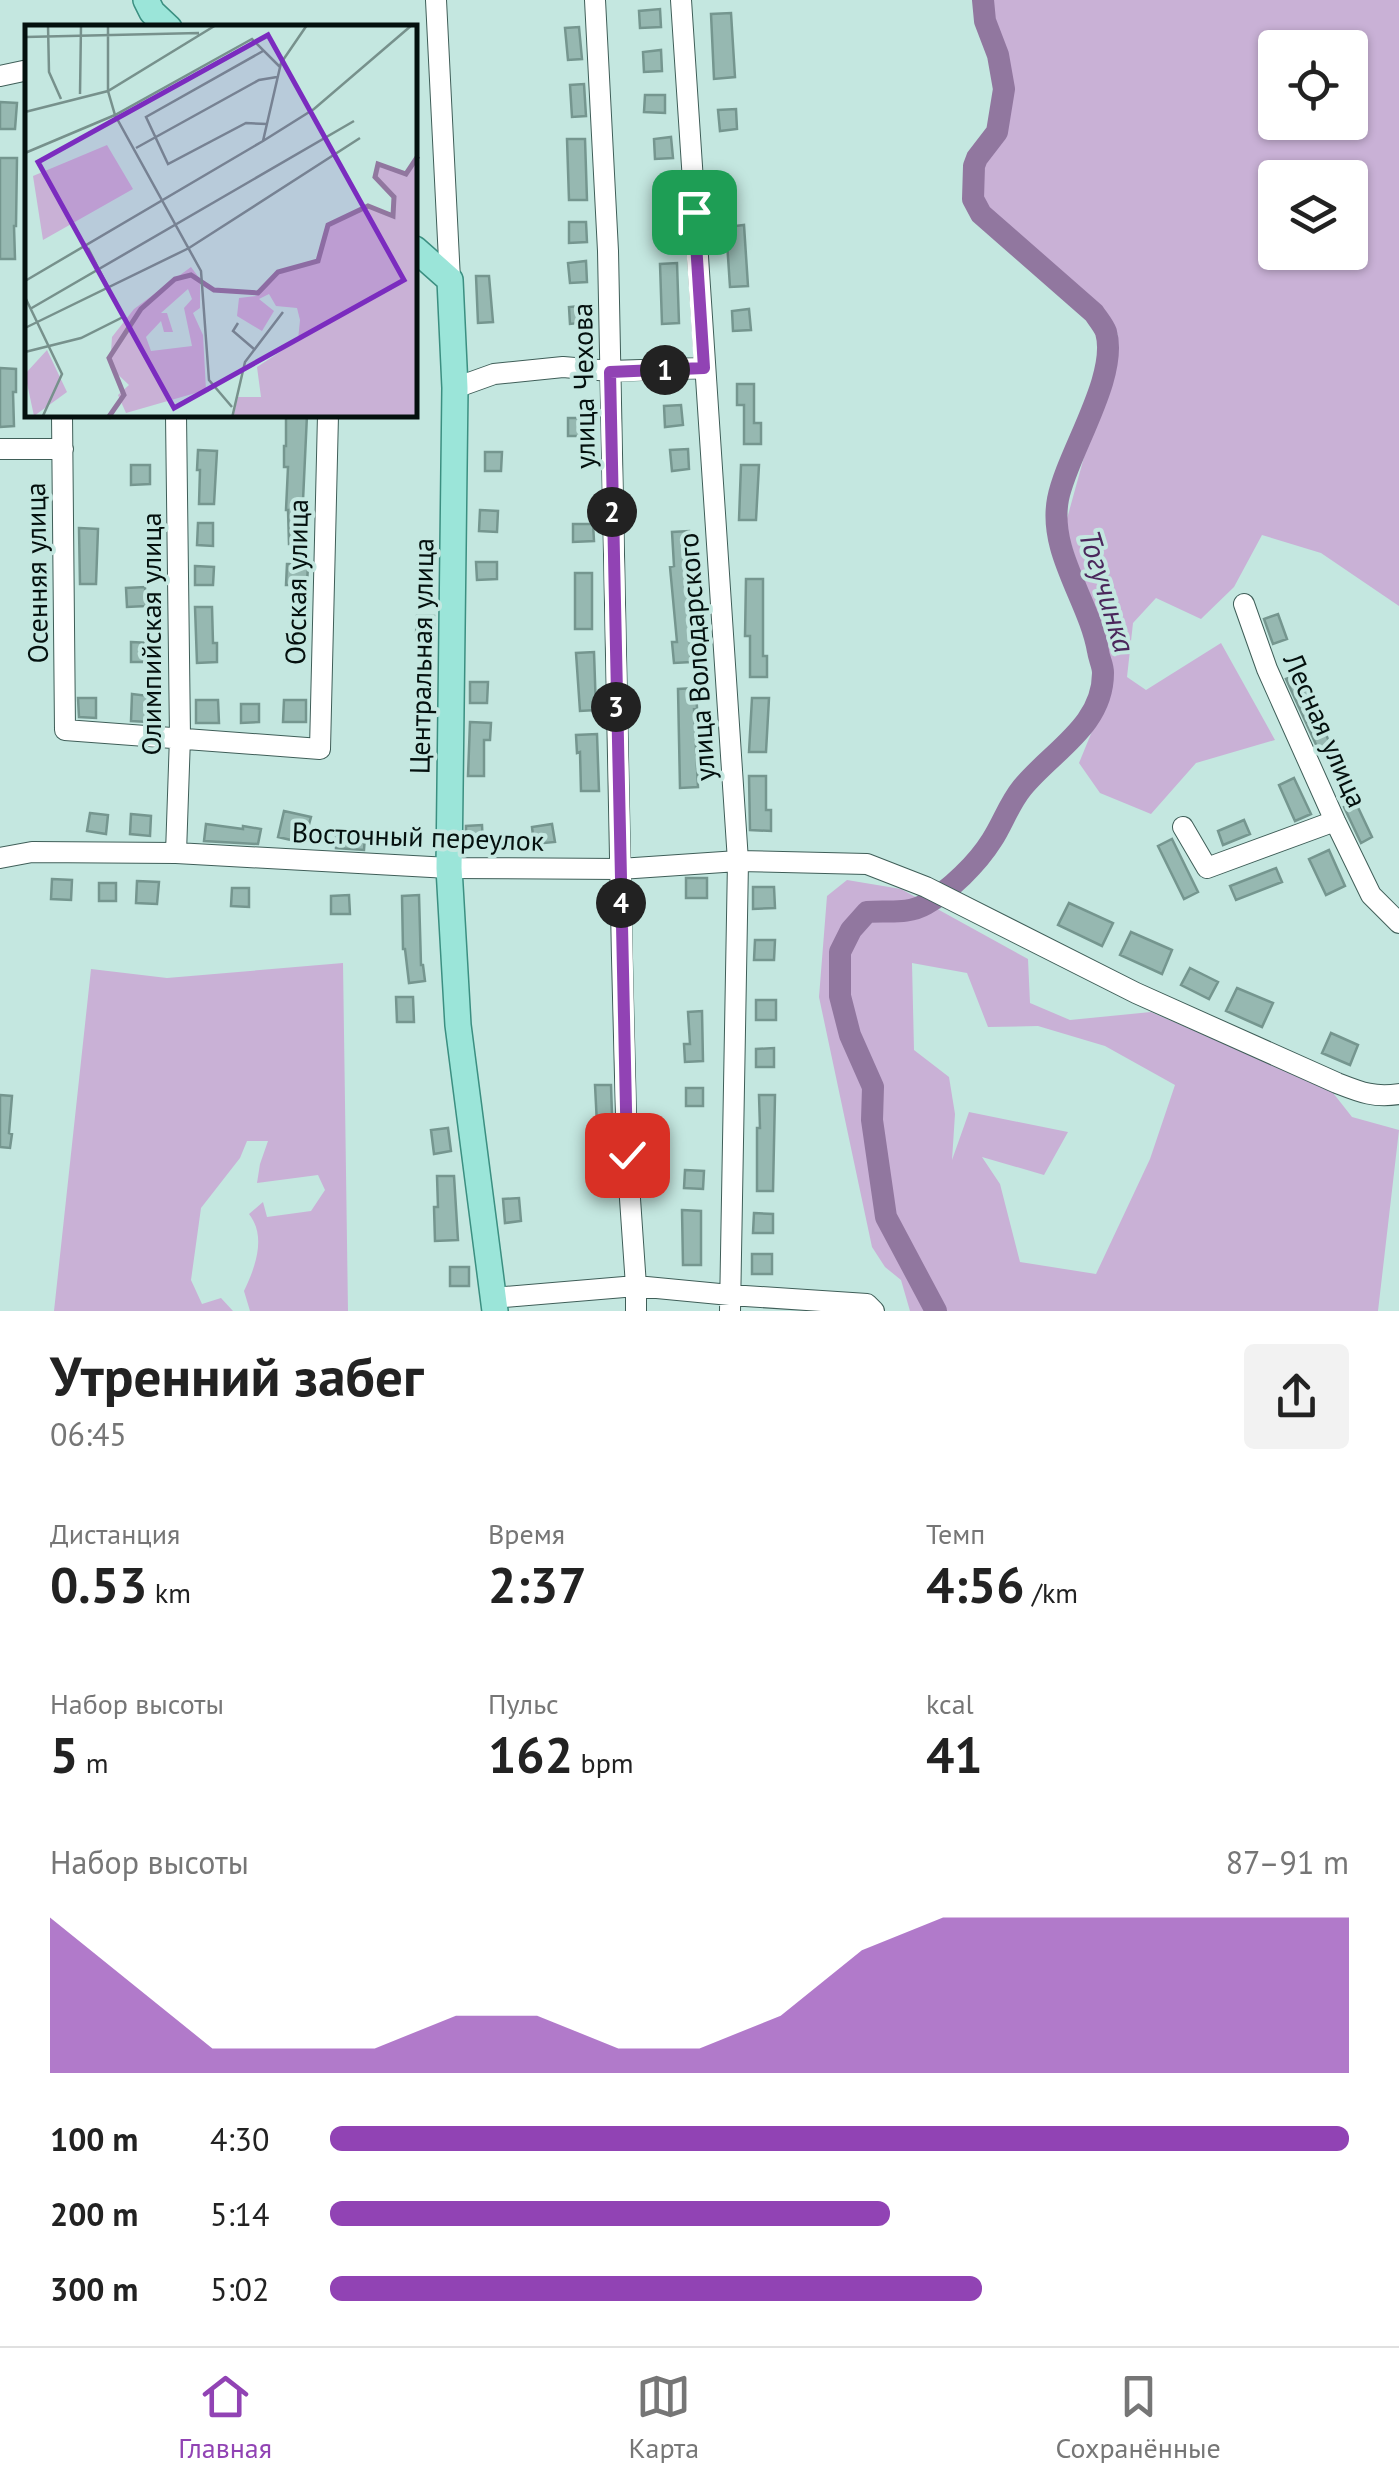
<!DOCTYPE html>
<html lang="ru">
<head>
<meta charset="utf-8">
<style>
  :root { --surface:#fff; --page:#f2f2f2; --text:#222; --muted:#767676; --line:#e0e0e0; --accent:#9143b4 }
  body { margin:0; font-family:"PT Sans",sans-serif; background:var(--page); color:var(--text); height:100vh; display:flex; flex-direction:column; font-size:38px; white-space:nowrap }
  * { box-sizing:border-box; margin:0 }
  p { font-size:32px; color:var(--muted) }
  .icon { flex:none; width:55px; height:55px; fill:none; stroke:currentColor; stroke-width:2; stroke-linecap:round; stroke-linejoin:round }
  .map { position:relative; height:1311px; overflow:hidden }
  .panel { display:flex; flex-direction:column; background:var(--surface); flex:1 }
  .panel>* { flex:none }
  .fabs { position:absolute; left:1258px; top:30px; display:grid; gap:20px }
  .fabs a { display:grid; place-items:center; width:110px; height:110px; border-radius:10px; background:var(--surface); box-shadow:0 2px 8px #0004; font-size:50px }
  .pin { position:absolute; display:grid; place-items:center; width:85px; height:85px; color:#fff; margin:-42px; border-radius:20px; box-shadow:0 5px 15px #0006 }
  .km { position:absolute; width:50px; height:50px; margin:-25px; border-radius:50%; background:#222; color:#fff; font-size:28px; line-height:50px; text-align:center }
  .round { display:grid; place-items:center; flex:none; width:105px; height:105px; border-radius:10px; background:var(--page) }
  .overview { display:flex; align-items:center; justify-content:space-between; height:170px; padding:0 50px }
  h1 { font-size:55px; font-weight:700; line-height:75px }
  .figures { display:grid; grid-template-columns:repeat(3,1fr); gap:15px; height:170px; padding:10px 50px }
  .figures div { display:grid; align-content:center }
  .figures b { font-size:50px; font-weight:700 }
  .figures small { font-size:28px; font-weight:400 }
  .figures p { font-size:28px }
  .chart { height:280px; padding:20px 50px }
  .chart p { display:flex; justify-content:space-between }
  .chart svg { width:100%; height:180px; margin-top:10px; fill:var(--accent); opacity:.7 }
  ul { padding:0 50px; list-style:none; font-size:32px }
  li { display:grid; grid-template-columns:160px 120px 1fr; align-items:center; height:75px }
  li i { height:25px; border-radius:12px; background:var(--accent) }
  .menu { display:flex; justify-content:space-around; align-items:center; height:140px; border-top:2px solid var(--line); background:var(--surface); font-size:28px; color:var(--muted) }
  .menu a { display:grid; justify-items:center; gap:5px }
  .menu .selected { color:var(--accent) }
  .map>svg:first-child { display:block }
  .green { fill:#c9b1d6; fill-rule:evenodd }
  .lines { fill:none; stroke-linecap:round; stroke-linejoin:round }
  .river { stroke:#91779f; stroke-width:22 }
  .building { fill:#96b8b1; stroke:#75968f; stroke-width:2.5 }
  .minor-casing { stroke:#3f5e58; stroke-width:22 }
  .major-casing { stroke:#3b8f81; stroke-width:28 }
  .minor { stroke:#fff; stroke-width:20 }
  .major { stroke:#9be5d9; stroke-width:25 }
  .route-casing { stroke:#fff; stroke-width:20 }
  .route { stroke:#9143b4; stroke-width:12 }
  .labels { text-anchor:middle; dominant-baseline:central; stroke-width:8; stroke-linejoin:round; paint-order:stroke }
  .street-label { font-size:28px; fill:#04100e; stroke:#c4e7e0 }
  .water-label { font-size:30px; font-style:italic; fill:#4b275c; stroke:#c4e7e0 }
  .inset-river { fill:none; stroke:#91779f; stroke-width:5 }
  .inset-road { fill:none; stroke:#77918c; stroke-width:2.5 }
  .view { fill:#7b2cbf; fill-opacity:0.15; stroke:#7b2cbf; stroke-width:5 }
  .inset-edge { fill:none; stroke:#04100e; stroke-width:5 }
</style>
</head>
<body>
<div class="map">
<svg width="1399" height="1311" viewBox="0 0 1399 1311">
  <rect width="100%" height="100%" fill="#c4e7e0"/>
  <!-- green -->
  <path class="green" d="M983,0H1399V606L1321,553L1262,535L1234,587L1201,619L1156,598L1133,623L1127,677L1146,690L1221,643L1275,740L1196,763L1151,814L1100,793L1079,763L1111,685L1085,586L1065,526L1118,334L1106,331L1094,313L981,214L973,199L974,166L977,158L997,132L1004,89L998,55L985,21ZM1275,48H1350V122H1275ZM1275,178H1350V252H1275Z
    M847,880L901,889L1028,959L1030,1003L1070,1020L1151,1012L1330,1089L1352,1117L1399,1130L1378,1311H910L901,1280L885,1267L872,1247L819,997L827,896ZM912,963L967,973L988,1027L1038,1026L1105,1046L1175,1085L1150,1159L1096,1274L1020,1262L1000,1184L982,1157L1044,1175L1068,1132L969,1112L952,1160L955,1114L949,1077L914,1050Z
    M343,963L348,1311H250L244,1291C255,1268 267,1237 249,1214L263,1202L267,1217L311,1211L325,1190L318,1175L257,1183L260,1164L268,1141H247L240,1158L201,1208L191,1280L202,1304L221,1298L233,1311H54L91,969L167,978Z"/>
  <g class="lines">
    <!-- river -->
    <path class="river" d="M936,1311L886,1217L872,1120L873,1087L850,1035L840,996V952L851,930L867,912C888,910 907,915 926,904C950,890 977,864 992,840C1003,823 1009,804 1022,788C1052,751 1103,726 1103,673C1103,665 1099,659 1098,651C1089,600 1048,552 1058,499C1067,453 1119,377 1106,332C1104,326 1098,319 1094,313L981,214L973,199L974,166L977,158L997,132L1004,89L998,55L985,21L983,0"/>
  </g>
  <!-- building -->
  <path class="building" d="M660,9L661,27L640,28L639,11Z
    M731,13L735,77L714,79L711,14Z
    M579,27L582,59L568,60L565,28Z
    M661,50L662,71L644,72L643,52Z
    M584,84L586,116L572,117L570,85Z
    M645,95H665V113L644,112Z
    M0,102L17,103L15,129H0Z
    M736,109L737,129L720,131L718,110Z
    M671,137L673,158L655,159L654,139Z
    M567,139H585L587,200H569Z
    M0,158H17L16,226H14L15,259H0Z
    M672,182L678,239L663,240L660,203L656,204L655,183Z
    M569,222H586L587,242L569,243Z
    M744,225L748,286L730,287L726,227Z
    M586,261L587,282L570,283L568,263Z
    M677,263L679,323L662,324L660,264Z
    M476,276H489L493,322L478,323Z
    M589,305L590,322L570,324L569,307Z
    M749,309L751,330L733,331L732,311Z
    M0,368L16,369V392H13L14,426L0,427Z
    M737,384H754V423H761V444H744V405H737Z
    M681,405L683,425L665,427L664,406Z
    M286,415H307L302,522H306V544H289L288,510H286L288,467H284V446H286Z
    M568,418H589V436H568Z
    M688,449L689,469L672,471L670,450Z
    M198,450L217,451L214,504H199L200,470H197Z
    M485,452H502L501,471H485Z
    M131,465H150V484L131,485Z
    M741,465H759L756,520H739Z
    M480,510L498,511L497,532L479,531Z
    M198,523H213V546L197,545Z
    M573,524H593L594,541L573,542Z
    M79,528L98,529L96,584H80Z
    M689,531L693,624H689L691,662L674,663L672,642H677L670,567L674,566L672,532Z
    M476,562H497V579L477,580Z
    M287,564H308L307,585H286Z
    M195,566L214,567L213,585H195Z
    M575,573H592V629H575Z
    M746,579H763V656H767V677H750V636H745Z
    M145,587L146,606L127,607L126,588Z
    M195,607H212L213,643H217V662L197,663Z
    M1278,614L1287,639L1273,644L1264,619Z
    M417,616H434V634H416Z
    M131,642L150,643V662H131Z
    M594,652L596,710L580,711L576,653Z
    M1303,672L1316,702L1313,703L1330,744L1318,749L1286,679Z
    M470,682H488L487,703H470Z
    M696,688L697,708L694,709L698,787L680,788L678,689Z
    M132,694L149,696L148,722L131,721Z
    M78,698H96V718L79,717Z
    M752,698H769L766,752H749Z
    M196,700H218L219,723H196Z
    M284,700H306V722H283Z
    M241,704H259V722L241,723Z
    M470,722L491,723L490,740H484V776H468Z
    M597,734L599,791H581L580,752L577,753L576,735Z
    M749,776H766V810H771V831L750,830Z
    M1294,778L1311,814L1295,821L1279,785Z
    M1355,801L1372,837L1361,843L1344,807Z
    M284,811L311,817L304,843L278,837Z
    M90,813L108,815L106,834L87,831Z
    M131,814L151,816L150,836L130,834Z
    M1244,820L1250,834L1223,845L1218,831Z
    M206,824L243,829V826L261,829L258,844L204,841Z
    M552,824L555,842L534,844L532,827Z
    M482,825L483,846H466V826Z
    M336,836H365L364,850L336,848Z
    M1172,839L1198,892L1184,899L1158,846Z
    M1329,850L1345,886L1326,895L1309,859Z
    M1276,868L1282,882L1236,900L1230,886Z
    M686,878H707V898H686Z
    M52,879L72,880L71,900L51,899Z
    M137,881L159,882L157,904L136,903Z
    M99,883H116V901H99Z
    M753,887H774L775,908L753,909Z
    M232,888H249V907L231,906Z
    M349,895L350,914H331V896Z
    M419,895L421,965H423L425,981L409,983L405,949H403L402,896Z
    M1069,903L1113,923L1102,946L1058,925Z
    M1131,932L1172,950L1162,974L1120,955Z
    M755,940H775L774,960H754Z
    M1190,968L1218,982L1209,999L1181,985Z
    M1237,988L1273,1003L1262,1027L1226,1011Z
    M396,997H413L414,1022H397Z
    M756,1000H776V1020H756Z
    M702,1011L703,1061L685,1062L684,1044H690L688,1012Z
    M1331,1033L1358,1045L1350,1065L1322,1053Z
    M774,1048V1067H756V1049Z
    M595,1085H611L613,1144H598Z
    M686,1088H703V1106H686Z
    M0,1095L12,1096L9,1133L12,1134L10,1148L0,1147Z
    M759,1095H775L773,1191H757V1128H760Z
    M448,1128L451,1151L434,1154L431,1130Z
    M685,1170L704,1171L703,1189L684,1188Z
    M437,1176H454L458,1240L435,1241L434,1207H438Z
    M519,1198L521,1221L505,1223L503,1199Z
    M682,1210L701,1211V1265H683Z
    M754,1213L773,1214V1233H753Z
    M752,1254H772V1274H752Z
    M450,1267H469V1286H450Z"/>
  <g class="lines">
    <defs>
      <path id="minor" d="M436,0L450,280
        M595,0L608,251L622,958L627,1155L636,1286V1311
        M681,0L738,861L730,1311
        M0,76L28,70
        M455,388L494,374L563,367L610,371L704,368
        M62,415L65,730L320,749L328,415
        M0,449H63
        M1244,604L1267,669L1335,821L1371,895L1399,923
        M1183,827L1207,868L1335,821
        M176,853L180,737L176,415
        M0,858L32,852L176,853L449,868L620,869L738,861L867,864L926,887L1136,993L1337,1083C1360,1092 1374,1098 1399,1094
        M493,1298L636,1286L730,1295L867,1304L874,1311"/>
      <path id="major" d="M146,0L152,12L169,28
        M415,249L450,280L455,388L449,868L458,1025L495,1311"/>
    </defs>
    <!-- minor casing -->
    <use href="#minor" class="minor-casing"/>
    <!-- major casing -->
    <use href="#major" class="major-casing"/>
    <!-- minor -->
    <use href="#minor" class="minor"/>
    <!-- major -->
    <use href="#major" class="major"/>
  </g>
  <g class="lines">
    <defs>
      <path id="route" d="M627,1155L610,372L704,368L694,212"/>
    </defs>
    <!-- route casing -->
    <use href="#route" class="route-casing"/>
    <!-- route -->
    <use href="#route" class="route"/>
  </g>
  <g class="labels">
    <!-- street labels -->
    <g class="street-label">
      <text transform="translate(583 386) rotate(-91)">улица Чехова</text>
      <text transform="translate(36 573) rotate(-91)">Осенняя улица</text>
      <text transform="translate(296 582) rotate(-89)">Обская улица</text>
      <text transform="translate(150 634) rotate(-90)">Олимпийская улица</text>
      <text transform="translate(421 656) rotate(-89)">Центральная улица</text>
      <text transform="translate(696 657) rotate(-94)">улица Володарского</text>
      <text transform="translate(1326 730) rotate(66)">Лесная улица</text>
      <text transform="translate(418 836) rotate(2)">Восточный переулок</text>
    </g>
    <!-- water labels -->
    <g class="water-label">
      <text transform="translate(1108 591) rotate(73)">Тогучинка</text>
    </g>
  </g>
  <!-- overview -->
  <g transform="translate(25 25)">
    <rect width="392" height="392" fill="#c4e7e0"/>
    <path d="M82,120L108,164L18,215L8,151ZM392,131V392H208L213,372H236L232,342L273,315L275,295L272,283L251,281L244,269L234,274L249,286L237,306L212,291L214,273L231,271L255,248L293,238L303,200L343,181L368,191L369,172L350,152L353,139L381,149ZM166,242L175,254V283L168,288L178,310L181,365L101,388L93,370L104,360L85,342L87,312L109,284ZM163,264L167,274L159,283L167,321L126,326L121,312L136,296L139,307H148L142,288H136ZM22,325L42,367L9,391L0,349Z" fill="#c9b1d6" fill-rule="evenodd"/>
    <path class="inset-river" d="M83,393L99,370L84,333L116,284L150,254L166,250L189,265L233,268L253,247L293,236L303,200L343,181L368,191L369,172L350,152L353,139L381,149L393,131"/>
    <path class="inset-road" d="M23,0L24,47L36,74M83,0V66L90,90L176,246L184,355L207,382M0,12L174,8M238,26L121,92L143,139L221,98L242,99M55,69L56,0M0,87L83,66L191,0M238,116L289,84L387,0M111,123L234,55L252,52M0,128L90,90L227,14L255,42M0,256L238,116L256,38L282,0M0,272L37,349L17,393M5,284L329,96M213,298L208,306L229,324M0,303L164,223L335,113M0,327L56,313L98,292L63,223M207,393L220,337L258,287"/>
    <path class="view" d="M243,10L379,255L149,383L13,137Z"/>
    <rect width="392" height="392" class="inset-edge"/>
  </g>
</svg>
<div class="fabs">
<a><svg class="icon" aria-label="locate" viewBox="0 0 24 24"><circle cx="12" cy="12" r="6"/><path d="M12 2v4M12 18v4M2 12h4M18 12h4"/></svg></a>
<a><svg class="icon" aria-label="layers" viewBox="0 0 24 24"><path d="M12 4l9 5-9 5-9-5zM3 14l9 5 9-5"/></svg></a>
</div>
<div class="pin" style="left:694px;top:212px;background:#1e9e55"><svg class="icon" aria-label="arrive" viewBox="0 0 24 24"><path d="M6 21V4h12l-3 4 3 4H6"/></svg></div>
<div class="pin" style="left:627px;top:1155px;background:#d93025"><svg class="icon" aria-label="check" viewBox="0 0 24 24"><path d="M5 12l5 5 9-10"/></svg></div>
<b class="km" style="left:665px;top:370px">1</b>
<b class="km" style="left:612px;top:512px">2</b>
<b class="km" style="left:616px;top:707px">3</b>
<b class="km" style="left:621px;top:903px">4</b>
</div>
<section class="panel">
<div class="overview"><div><h1>Утренний забег</h1><p>06:45</p></div><a class="round"><svg class="icon" aria-label="share" viewBox="0 0 24 24"><path d="M12 15V3M7 8l5-5 5 5M5 13v7h14v-7"/></svg></a></div>
<div class="figures">
<div><p>Дистанция</p><b>0.53<small> km</small></b></div>
<div><p>Время</p><b>2:37</b></div>
<div><p>Темп</p><b>4:56<small> /km</small></b></div>
</div>
<div class="figures">
<div><p>Набор высоты</p><b>5<small> m</small></b></div>
<div><p>Пульс</p><b>162<small> bpm</small></b></div>
<div><p>kcal</p><b>41</b></div>
</div>
<div class="chart"><p><span>Набор высоты</span>87–91 m</p>
<svg viewBox="0 0 160 44" preserveAspectRatio="none"><path d="M0 44V6L10 22L20 38L30 38L40 38L50 30L60 30L70 38L80 38L90 30L100 14L110 6L120 6L130 6L140 6L150 6L160 6V44z"/></svg>
</div>
<ul>
<li><b>100 m</b>4:30<i style="width:100%"></i></li>
<li><b>200 m</b>5:14<i style="width:55%"></i></li>
<li><b>300 m</b>5:02<i style="width:64%"></i></li>
</ul>
</section>
<nav class="menu">
<a class="selected"><svg class="icon" aria-label="home" viewBox="0 0 24 24"><path d="M3 11l9-7 9 7M6 9v11h12V9"/></svg>Главная</a>
<a><svg class="icon" aria-label="map" viewBox="0 0 24 24"><path d="M3 6l6-2 6 2 6-2v14l-6 2-6-2-6 2zM9 4v14M15 6v14"/></svg>Карта</a>
<a><svg class="icon" aria-label="saved" viewBox="0 0 24 24"><path d="M7 4h10v16l-5-4-5 4z"/></svg>Сохранённые</a>
</nav>
</body>
</html>
